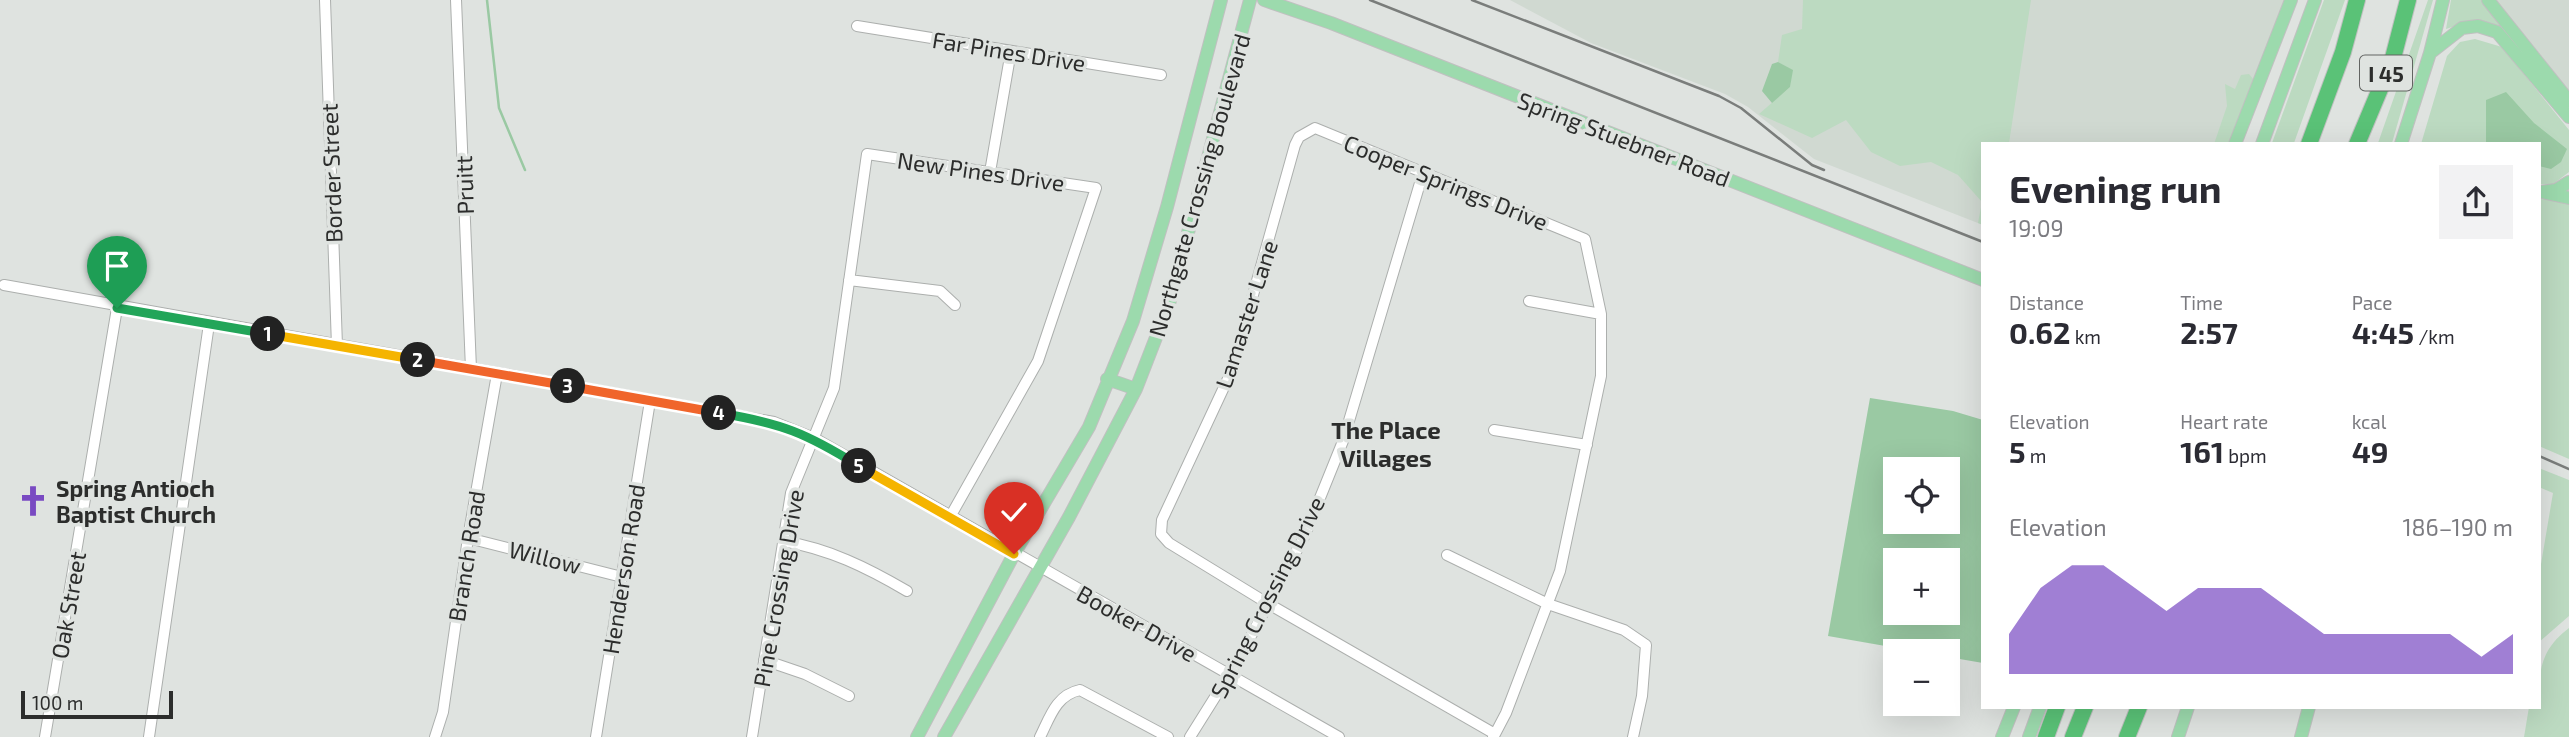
<!DOCTYPE html>
<html lang="en">
<head>
<meta charset="utf-8">
<style>
  :root { --surface:#fff; --page:#f2f2f3; --text:#2b2b33; --muted:#7c7c81; --accent:#794ac2 }
  body { margin:0; font-family:"Exo 2",sans-serif; background:var(--page); color:var(--text); height:100vh; display:flex; flex-direction:column; font-size:26px; white-space:nowrap }
  * { box-sizing:border-box; margin:0 }
  p { font-size:23px; color:var(--muted) }
  .icon { flex:none; width:38px; height:38px; fill:none; stroke:currentColor; stroke-width:2; stroke-linecap:round; stroke-linejoin:round }
  .map { position:relative; flex:1; overflow:hidden }
  .details { position:absolute; left:1981px; top:142px; width:560px; height:567px; display:flex; flex-direction:column; background:var(--surface); border-radius:0px; box-shadow:0 7px 28px #0002 }
  .details>* { flex:none }
  .buttons { position:absolute; left:1883px; top:457px; display:grid; gap:14px }
  .buttons a { display:grid; place-items:center; width:77px; height:77px; border-radius:0px; background:var(--surface); box-shadow:0 7px 28px #0002; font-size:35px }
  .scale { position:absolute; left:21px; bottom:18px; width:152px; box-sizing:border-box; padding-left:7px; border:4px solid #2c2d2c; border-top:0; font-size:19px; line-height:24px; white-space:nowrap; color:#2c2d2c; -webkit-text-stroke:5px #dfe3e0; paint-order:stroke }
  .pin { position:absolute; display:grid; place-items:center; width:60px; height:60px; color:#fff; margin:-72px -30px; border-radius:50% 50% 50% 0; rotate:-45deg; box-shadow:0 0 7px #0007 }
  .pin .icon { rotate:45deg }
  .km { position:absolute; width:35px; height:35px; margin:-18px; border-radius:50%; background:#222; color:#fff; font-size:19px; line-height:35px; text-align:center }
  .round { display:grid; place-items:center; flex:none; width:74px; height:74px; border-radius:0px; background:var(--page) }
  .overview { display:flex; align-items:center; justify-content:space-between; height:119px; padding:0 28px }
  h1 { font-size:38px; font-weight:700; line-height:52px }
  .figures { display:grid; grid-template-columns:repeat(3,1fr); gap:10px; height:119px; padding:7px 28px }
  .figures div { display:grid; align-content:center }
  .figures b { font-size:30px; font-weight:700 }
  .figures small { font-size:19px; font-weight:400 }
  .figures p { font-size:19px }
  .chart { height:196px; padding:14px 28px }
  .chart p { display:flex; justify-content:space-between }
  .chart svg { width:100%; height:126px; margin-top:7px; fill:var(--accent); opacity:.7 }
  .map>svg:first-child { display:block }
  .built { fill:#d0d9d1 }
  .green { fill:#bcdac1 }
  .water { fill:#9ac9a3; fill-rule:evenodd }
  .lines { fill:none; stroke-linecap:round; stroke-linejoin:round }
  .stream { stroke:#9ac9a3; stroke-width:2.5 }
  .minor-casing { stroke:#acafad; stroke-width:12 }
  .major-casing { stroke:#c0c0c0; stroke-width:14 }
  .highway-casing { stroke:#c0c0c0; stroke-width:18 }
  .minor { stroke:#fff; stroke-width:10 }
  .major { stroke:#9cdaad; stroke-width:12 }
  .highway { stroke:#5ac277; stroke-width:16 }
  .rail { stroke:#7a7d7b; stroke-width:2.5 }
  .split-1-casing { stroke:#fff; stroke-width:14 }
  .split-2-casing { stroke:#fff; stroke-width:14 }
  .split-3-casing { stroke:#fff; stroke-width:14 }
  .split-4-casing { stroke:#fff; stroke-width:14 }
  .split-5-casing { stroke:#fff; stroke-width:14 }
  .split-6-casing { stroke:#fff; stroke-width:14 }
  .split-1 { stroke:#22a559; stroke-width:9 }
  .split-2 { stroke:#f5b400; stroke-width:9 }
  .split-3 { stroke:#f0652b; stroke-width:9 }
  .split-4 { stroke:#f0652b; stroke-width:9 }
  .split-5 { stroke:#22a559; stroke-width:9 }
  .split-6 { stroke:#f5b400; stroke-width:9 }
  .labels { text-anchor:middle; dominant-baseline:central; stroke-width:7; stroke-linejoin:round; paint-order:stroke }
  .shield { fill:#dfe3e0; stroke:#626462; stroke-width:2 }
  .shield-label { font-size:21px; font-weight:bold; fill:#2c2d2c }
  .street-label { font-size:23px; fill:#2c2d2c; stroke:#dfe3e0 }
  .poi-label { font-size:23px; font-weight:bold; fill:#2c2d2c; stroke:#dfe3e0; text-anchor:start }
  .neighbourhood-label { font-size:24px; font-weight:bold; fill:#2c2d2c; stroke:#dfe3e0 }
</style>
</head>
<body>
<div class="map">
<svg width="2569" height="737" viewBox="0 0 2569 737">
  <rect width="100%" height="100%" fill="#dfe3e0"/>
  <!-- built -->
  <path class="built" d="M1510,0H2287L2231,143L1983,144V225L1814,159L1748,107L1725,94L1591,43Z
    M2496,0H2569V90Z"/>
  <!-- green -->
  <path class="green" d="M1803,0H2031L2009,143L1983,144V225L1978,223L1982,202L1958,175L1931,162L1900,166L1871,152L1846,120L1812,138L1759,114L1790,87L1792,70L1778,62L1782,35L1802,29Z
    M2324,0H2345L2294,143H2272Z
    M2428,0H2433L2392,143H2378Z
    M2451,0H2481L2502,28L2462,24L2446,29Z
    M2475,39L2502,47L2569,130V172L2552,185L2539,184V144H2421L2447,56L2460,42Z
    M2249,74L2254,80L2231,143L2214,144L2227,106L2225,84L2235,89L2241,75Z
    M2539,197L2569,202V459L2539,446Z
    M2539,468L2569,480V616L2539,642V576L2553,493L2539,487Z
    M2569,628V737H2524L2529,707H2539C2539,672 2539,651 2569,628Z"/>
  <!-- water -->
  <path class="water" d="M1778,62L1793,70L1790,87L1772,103L1762,91L1772,64Z
    M2506,92L2534,123L2567,149L2561,162L2551,169L2539,166V144L2486,143V100Z
    M1870,398L1953,411L1983,420V663L1948,657V651H1914L1828,636ZM1948,469V522H1895V469ZM1895,560H1948V612H1895Z"/>
  <g class="lines">
    <!-- stream -->
    <path class="stream" d="M487,0L499,108L525,170"/>
    <defs>
      <path id="minor" d="M325,0L337,346
        M456,0L471,369
        M857,26L1161,75
        M990,172L1011,51
        M849,280L940,291L955,305
        M4,285L774,422L814,438L1339,737
        M1529,301L1601,314
        M1494,430L1587,445
        M468,538L622,577
        M783,541C829,549 866,567 907,591
        M1447,555L1548,604L1624,630L1646,645L1642,696L1633,737
        M764,660L805,674L849,696
        M45,737L117,308
        M149,737L209,324
        M435,737L443,712L468,538L497,374
        M596,737L650,401
        M752,737L791,493L834,388L867,154L1096,188L1038,361L950,517
        M1040,737C1050,717 1056,695 1080,690L1168,737
        M1190,737L1237,662L1305,535L1343,441L1423,173
        M1493,737L1495,734L1506,713L1560,571L1601,376V314L1585,239L1315,128L1299,137L1295,145L1232,370L1162,520L1161,534L1169,543L1267,603L1495,734"/>
      <path id="major" d="M1264,0L1331,23L1983,280
        M2488,0L2569,101
        M2430,53L2462,28L2478,26L2497,32L2569,117
        M2235,144L2291,0
        M2262,144L2315,0
        M2401,144L2430,53L2443,0
        M2541,192L2556,190L2569,182
        M2546,193L2569,198
        M1107,379L1136,389
        M917,737L1014,554L1089,427L1133,321L1167,207L1221,0
        M944,737L1069,517L1136,389L1169,304L1250,0
        M2002,737L2014,707
        M2029,737L2040,707
        M2178,737L2188,707
        M2301,737L2309,707"/>
      <path id="highway" d="M2309,144L2343,52L2357,0
        M2357,144L2393,58L2408,0
        M2046,737L2057,707
        M2073,737L2085,707
        M2127,737L2139,707"/>
    </defs>
    <!-- minor casing -->
    <use href="#minor" class="minor-casing"/>
    <!-- major casing -->
    <use href="#major" class="major-casing"/>
    <!-- highway casing -->
    <use href="#highway" class="highway-casing"/>
    <!-- minor -->
    <use href="#minor" class="minor"/>
    <!-- major -->
    <use href="#major" class="major"/>
    <!-- highway -->
    <use href="#highway" class="highway"/>
    <!-- rail -->
    <path class="rail" d="M1370,0L1983,242
      M1472,0L1719,96L1741,108L1812,165L1824,170
      M2539,456L2569,469"/>
  </g>
  <g class="lines">
    <defs>
      <path id="split-1" d="M117,308L268,334"/>
      <path id="split-2" d="M268,334L418,360"/>
      <path id="split-3" d="M418,360L568,386"/>
      <path id="split-4" d="M568,386L719,413"/>
      <path id="split-5" d="M719,413C781,423 806,433 859,466"/>
      <path id="split-6" d="M859,466L1014,554"/>
    </defs>
    <!-- split-1 casing -->
    <use href="#split-1" class="split-1-casing"/>
    <!-- split-2 casing -->
    <use href="#split-2" class="split-2-casing"/>
    <!-- split-3 casing -->
    <use href="#split-3" class="split-3-casing"/>
    <!-- split-4 casing -->
    <use href="#split-4" class="split-4-casing"/>
    <!-- split-5 casing -->
    <use href="#split-5" class="split-5-casing"/>
    <!-- split-6 casing -->
    <use href="#split-6" class="split-6-casing"/>
    <!-- split-1 -->
    <use href="#split-1" class="split-1"/>
    <!-- split-2 -->
    <use href="#split-2" class="split-2"/>
    <!-- split-3 -->
    <use href="#split-3" class="split-3"/>
    <!-- split-4 -->
    <use href="#split-4" class="split-4"/>
    <!-- split-5 -->
    <use href="#split-5" class="split-5"/>
    <!-- split-6 -->
    <use href="#split-6" class="split-6"/>
  </g>
  <!-- icons -->
  <defs>
    <symbol id="church-bare" viewBox="-9 -9 18 18"><path d="M-1.2-6h2.4v3.5h3.3v2.4h-3.3V6h-2.4V-.1h-3.3v-2.4h3.3Z" fill="#794ac2" stroke="#dfe3e0" stroke-width="2.5" paint-order="stroke"/></symbol>
  </defs>
  <g fill-rule="evenodd">
    <use href="#church-bare" x="11" y="479" width="44" height="44"/>
  </g>
  <g class="labels">
    <!-- shield labels -->
    <rect class="shield" x="2360" y="55.5" width="52" height="35" rx="5"/>
    <g class="shield-label">
      <text x="2386" y="73">I 45</text>
    </g>
    <!-- street labels -->
    <g class="street-label">
      <text transform="translate(1009 51) rotate(9)">Far Pines Drive</text>
      <text transform="translate(1624 139) rotate(21)">Spring Stuebner Road</text>
      <text transform="translate(981 171) rotate(8)">New Pines Drive</text>
      <text transform="translate(331 173) rotate(-92)">Border Street</text>
      <text transform="translate(1446 182) rotate(22)">Cooper Springs Drive</text>
      <text transform="translate(464 185) rotate(-92)">Pruitt</text>
      <text transform="translate(1199 185) rotate(-74)">Northgate Crossing Boulevard</text>
      <text transform="translate(1246 314) rotate(-72)">Lamaster Lane</text>
      <text transform="translate(466 556) rotate(-81)">Branch Road</text>
      <text transform="translate(545 557) rotate(14)">Willow</text>
      <text transform="translate(623 569) rotate(-81)">Henderson Road</text>
      <text transform="translate(778 588) rotate(-80)">Pine Crossing Drive</text>
      <text transform="translate(1267 597) rotate(-63)">Spring Crossing Drive</text>
      <text transform="translate(68 605) rotate(-80)">Oak Street</text>
      <text transform="translate(1137 623) rotate(29)">Booker Drive</text>
    </g>
    <!-- poi labels -->
    <g class="poi-label">
      <text x="56" y="488">Spring Antioch<tspan x="56" dy="26">Baptist Church</tspan></text>
    </g>
    <!-- neighbourhood labels -->
    <g class="neighbourhood-label">
      <text x="1386" y="429">The Place<tspan x="1386" dy="28">Villages</tspan></text>
    </g>
  </g>
</svg>
<div class="buttons">
<a><svg class="icon" aria-label="locate" viewBox="0 0 24 24"><circle cx="12" cy="12" r="6"/><path d="M12 2v4M12 18v4M2 12h4M18 12h4"/></svg></a>
<a>+</a>
<a>−</a>
</div>
<div class="scale">100 m</div>
<div class="pin" style="left:117px;top:308px;background:#1e9e55"><svg class="icon" aria-label="arrive" viewBox="0 0 24 24"><path d="M6 21V4h12l-3 4 3 4H6"/></svg></div>
<div class="pin" style="left:1014px;top:554px;background:#d93025"><svg class="icon" aria-label="check" viewBox="0 0 24 24"><path d="M5 12l5 5 9-10"/></svg></div>
<b class="km" style="left:268px;top:334px">1</b>
<b class="km" style="left:418px;top:360px">2</b>
<b class="km" style="left:568px;top:386px">3</b>
<b class="km" style="left:719px;top:413px">4</b>
<b class="km" style="left:859px;top:466px">5</b>
<section class="details">
<div class="overview"><div><h1>Evening run</h1><p>19:09</p></div><a class="round"><svg class="icon" aria-label="share" viewBox="0 0 24 24"><path d="M12 15V3M7 8l5-5 5 5M5 13v7h14v-7"/></svg></a></div>
<div class="figures">
<div><p>Distance</p><b>0.62<small> km</small></b></div>
<div><p>Time</p><b>2:57</b></div>
<div><p>Pace</p><b>4:45<small> /km</small></b></div>
</div>
<div class="figures">
<div><p>Elevation</p><b>5<small> m</small></b></div>
<div><p>Heart rate</p><b>161<small> bpm</small></b></div>
<div><p>kcal</p><b>49</b></div>
</div>
<div class="chart"><p><span>Elevation</span>186–190 m</p>
<svg viewBox="0 0 160 44" preserveAspectRatio="none"><path d="M0 44V30L10 14L20 6L30 6L40 14L50 22L60 14L70 14L80 14L90 22L100 30L110 30L120 30L130 30L140 30L150 38L160 30V44z"/></svg>
</div>
</section>
</div>
</body>
</html>
